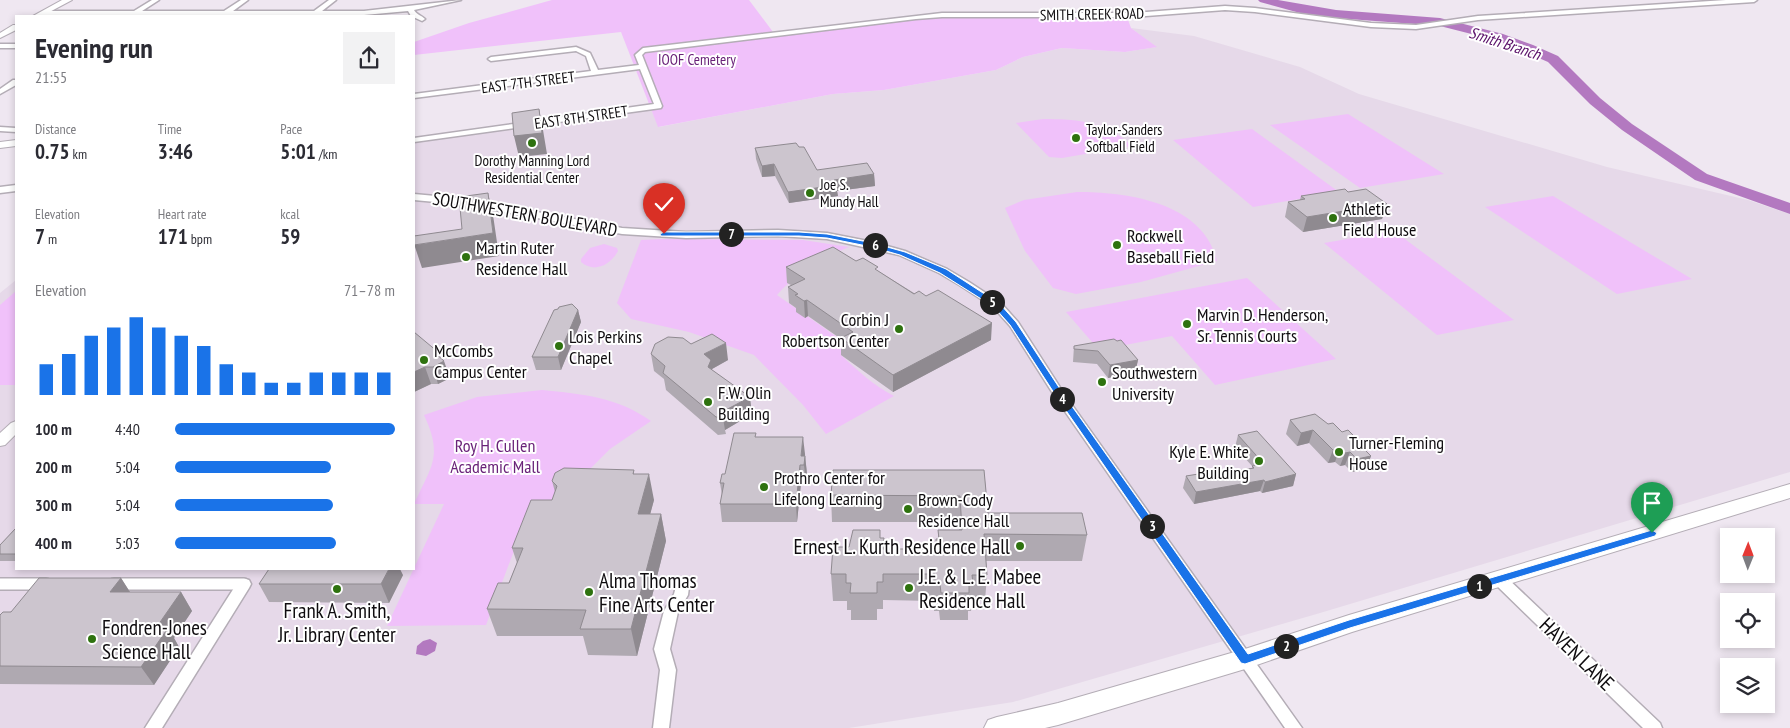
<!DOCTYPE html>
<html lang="en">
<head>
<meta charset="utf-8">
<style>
  :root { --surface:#fff; --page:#f2f2f3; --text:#2b2b33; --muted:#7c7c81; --accent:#1a73e8 }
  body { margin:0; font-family:"PT Sans Narrow",sans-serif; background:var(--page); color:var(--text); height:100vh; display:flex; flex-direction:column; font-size:19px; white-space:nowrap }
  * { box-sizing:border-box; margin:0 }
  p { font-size:16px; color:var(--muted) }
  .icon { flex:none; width:28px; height:28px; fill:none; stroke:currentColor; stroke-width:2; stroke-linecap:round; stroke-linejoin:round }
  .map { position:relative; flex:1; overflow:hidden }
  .side { position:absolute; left:15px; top:15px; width:400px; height:555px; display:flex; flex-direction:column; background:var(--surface); border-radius:0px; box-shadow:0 2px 8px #0003 }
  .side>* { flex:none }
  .needle { width:32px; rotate:1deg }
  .buttons { position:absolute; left:1720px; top:528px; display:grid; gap:10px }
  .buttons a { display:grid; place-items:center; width:55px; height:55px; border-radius:0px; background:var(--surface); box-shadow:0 2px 8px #0003; font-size:25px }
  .pin { position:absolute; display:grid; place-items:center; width:42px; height:42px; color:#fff; margin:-51px -21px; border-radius:50% 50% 50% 0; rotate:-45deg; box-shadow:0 0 5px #0007 }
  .pin .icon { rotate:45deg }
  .km { position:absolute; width:25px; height:25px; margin:-12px; border-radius:50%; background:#222; color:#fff; font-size:14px; line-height:25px; text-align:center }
  .round { display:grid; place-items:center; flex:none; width:52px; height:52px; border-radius:0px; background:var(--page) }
  .summary { display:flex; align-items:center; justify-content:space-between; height:85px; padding:0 20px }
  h1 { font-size:28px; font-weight:800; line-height:38px }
  .stats { display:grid; grid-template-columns:repeat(3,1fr); gap:8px; height:85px; padding:5px 20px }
  .stats div { display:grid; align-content:center }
  .stats b { font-size:21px; font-weight:800 }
  .stats small { font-size:14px; font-weight:400 }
  .stats p { font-size:14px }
  .chart { height:140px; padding:10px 20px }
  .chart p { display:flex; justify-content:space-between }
  .chart svg { width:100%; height:90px; margin-top:5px; stroke:var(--accent); stroke-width:6 }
  ul { padding:0 20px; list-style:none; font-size:16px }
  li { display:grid; grid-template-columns:80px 60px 1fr; align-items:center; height:38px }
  li i { height:12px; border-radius:6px; background:var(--accent) }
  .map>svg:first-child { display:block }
  .built { fill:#e6d9e9 }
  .green { fill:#f0c1fa }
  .water { fill:#b379c0 }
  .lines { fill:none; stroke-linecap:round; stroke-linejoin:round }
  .river { fill:#b379c0; fill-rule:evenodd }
  .pedestrian-casing { stroke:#b4adb6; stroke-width:14 }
  .minor-casing { stroke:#b4adb6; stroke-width:3 }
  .tertiary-casing { stroke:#b4adb6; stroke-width:2 }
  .primary-casing { stroke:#b4adb6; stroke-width:2 }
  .pedestrian { stroke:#fff; stroke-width:11 }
  .minor { fill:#fff; fill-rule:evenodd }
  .tertiary { fill:#fff; fill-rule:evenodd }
  .primary { fill:#fff; fill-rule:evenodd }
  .wall { fill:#afa9b1 }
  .shaded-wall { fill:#8f8a90 }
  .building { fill:#ccc5ce; stroke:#8f8a90 }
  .route { fill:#1a73e8; stroke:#fff }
  .poi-dot { fill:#2e720f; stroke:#fff; stroke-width:2 }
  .labels { text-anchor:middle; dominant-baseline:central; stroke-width:4; stroke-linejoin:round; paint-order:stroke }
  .far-street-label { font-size:15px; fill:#0f0c0f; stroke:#fff }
  .far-park-label { font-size:15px; fill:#6a2279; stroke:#fff }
  .far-poi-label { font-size:15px; fill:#0f0c0f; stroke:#fff; text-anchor:start }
  .far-water-label { font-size:16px; font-style:italic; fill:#5a1069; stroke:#fff }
  .poi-label { font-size:18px; fill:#0f0c0f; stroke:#fff; text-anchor:start }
  .street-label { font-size:18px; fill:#0f0c0f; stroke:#fff }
  .park-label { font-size:18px; fill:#6a2279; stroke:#fff }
  .near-poi-label { font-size:21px; fill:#0f0c0f; stroke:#fff; text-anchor:start }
  .near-street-label { font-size:21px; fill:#0f0c0f; stroke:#fff }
</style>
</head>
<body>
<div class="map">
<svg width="1790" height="728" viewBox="0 0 1790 728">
  <rect width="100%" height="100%" fill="#efe7f1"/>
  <!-- built -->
  <path class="built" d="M1131,28L1194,36L1300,67L1359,94L1607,167L1748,200L1790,214V472L1320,613L1013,702L849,728H0V293L16,280V569H414V141L651,109L659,127L833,94L884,90L996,70L1023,57L1062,48L1125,52L1156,47Z"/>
  <!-- green -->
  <path class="green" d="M552,0H749L776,36L930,17H1127L1131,28L1157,47L1125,52L1062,48L1023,57L996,70L884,90L833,94L658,127L621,32L414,55V42L469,23Z
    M1348,114L1444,174L1360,188L1270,125Z
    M1043,119C1078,119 1105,121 1132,146L1062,158L1049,157L1016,123Z
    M1252,129L1339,192L1253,207L1173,140Z
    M1077,192C1127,192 1203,202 1217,261L1141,282L1076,294L1053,288L1025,251L1005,208L1024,200Z
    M1553,196L1692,279L1617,294L1485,207Z
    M1394,231L1514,320L1437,335L1324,243Z
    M662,239L803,240L849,247C823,257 795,274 777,295L854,349L841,355C858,371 873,385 894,396L826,434L803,405L754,355L689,332L631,319L617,303L641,240Z
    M604,244L617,248L618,251C611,264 595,274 581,262V259L590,248Z
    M1247,278L1336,359L1215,385L1172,336L1099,350L1066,312Z
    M16,291V385H0V305Z
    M542,390C583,394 617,397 651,421L610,449L556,503H532L486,625L387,626L444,504H414C432,465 443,456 424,415L477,397Z"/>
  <!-- water -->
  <path class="water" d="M430,639L437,643L435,651L426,656L416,654L417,646L423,641Z"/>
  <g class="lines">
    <!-- river -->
    <path class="river" d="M1258,0H1278L1336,10L1440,18L1503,34L1533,45L1558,56L1600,98L1632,124L1707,174L1790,203V214L1695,180L1622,130L1590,104L1548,62L1523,51L1495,40L1440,26L1336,18L1300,13L1260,2Z"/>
    <defs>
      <path id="pedestrian" d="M0,584H46
        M114,584H244"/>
      <path id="minor" d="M152,0H159L142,11H224L241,0H248L233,11H314L329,0H336L322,11H364L461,0L414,10C417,15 421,15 425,19L422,21L411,16L408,11L364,15L315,16L44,15L41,13L44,11H134Z
        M1726,0H1757L1754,2L1478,20L1416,29L1371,27L1255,12L1225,10L1133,17H942L916,19L645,52L642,55L662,106L661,108L414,142V138L654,104L640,69L414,98V94L591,71L586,56L576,51L491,61L488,59L491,57L576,47L590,53L598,70L639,65L635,55L643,48L942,13H1133L1225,6L1255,8L1371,23L1416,25L1478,16Z
        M0,44H16V48H0Z
        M13,80H16V85L0,94V89Z
        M0,127L16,128V132L0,131Z
        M16,185V191L0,193V187Z
        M414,194L468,199L622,228L686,232L778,230L827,233L873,242L905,251L947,269L969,282L1001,303L1018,322L1065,395L1302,728H1285L1057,400L1010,326L993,307L961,286L939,273L899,255L827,239L778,236L686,238L622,234L468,205L414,200Z
        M1500,575L1505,576L1660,723L1662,728H1643L1495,584L1493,580L1495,576Z
        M244,579L249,580L251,584L249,588L162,728H145L239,580Z
        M682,581L687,583L689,587L688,595L678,612L670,649L676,670L669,728H653L660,670L654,649L664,611L674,594L677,583Z"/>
      <path id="tertiary" d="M62,0H72L42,16H33Z
        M13,25H16V30L0,38V33Z
        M16,140V146L0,148V142Z
        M16,421V434L5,445L0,446V433L11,423Z"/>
      <path id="primary" d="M1790,484V498L1352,632L1245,669L1058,725L1045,728H984L988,720L997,717L1058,703L1245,649L1349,615Z"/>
    </defs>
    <!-- pedestrian casing -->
    <use href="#pedestrian" class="pedestrian-casing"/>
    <!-- minor casing -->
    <use href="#minor" class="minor-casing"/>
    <!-- tertiary casing -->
    <use href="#tertiary" class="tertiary-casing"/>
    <!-- primary casing -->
    <use href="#primary" class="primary-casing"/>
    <!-- pedestrian -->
    <use href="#pedestrian" class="pedestrian"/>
    <!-- minor -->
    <use href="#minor" class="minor"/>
    <!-- tertiary -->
    <use href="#tertiary" class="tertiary"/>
    <!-- primary -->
    <use href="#primary" class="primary"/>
  </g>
  <!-- wall -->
  <path class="wall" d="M799,147L817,170L874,174L875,186L837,191L838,196L789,203L775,176L762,177L756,159L755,148Z
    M1348,192L1387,204L1382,219L1303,232L1285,217L1288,202L1300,200L1301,196Z
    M856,261L878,271L991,340L893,392L841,355V339L808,316L805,318L796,312V308L789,303L788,287L791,285L787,283L786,267Z
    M578,310L581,322L561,370H536L532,357Z
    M414,332L440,357L450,378L438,384H431L414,392Z
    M691,344L728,360L712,369V370L752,414L725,430L726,434L718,435L666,390L664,379L654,371L651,354Z
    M1074,346L1138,360L1135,373L1108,378L1097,364L1073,362Z
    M1290,420L1328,424L1342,432L1366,448L1365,451L1371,456L1366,469L1352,472L1345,465L1340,466L1335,462L1328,463L1309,443L1297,446L1286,434Z
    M1238,435L1296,474L1293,486L1262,493L1260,491L1194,504L1183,488L1186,476L1225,473L1252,468V466L1235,447Z
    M756,437L805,454L807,474L806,483H801L797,522H722L720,504L722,495L720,483L725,474Z
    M634,470V474L654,500L650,514H661L666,541L637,656L588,655L583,636H497L487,609L509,583L517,563L512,548L552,500L555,492L552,481Z
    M984,470L988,513L1087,535L1082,561H986L987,575L985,601H972L971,611H968V620H940L939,611H934V601L883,600V609H877V620H851V610H847V601H833L831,574L849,547L880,538L884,549H935L936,539H938V530H959L958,522H832L831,495Z
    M16,528V561H0V545Z
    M403,575L389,603L269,602L259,584Z
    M121,578L130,592H181L192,611L174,638L179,647L154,685L0,684V615Z"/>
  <!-- shaded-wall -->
  <path class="shaded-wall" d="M539,109L543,130L547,154L519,157L514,136Z
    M774,164L775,176L762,177V166Z
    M874,174L875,186L837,191L838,196L789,203L788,192L834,180Z
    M488,193L493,215L499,256L422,268L415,247V259H414V204L415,245L493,233Z
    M1387,204L1382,219L1303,232L1307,217Z
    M807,300L808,316L805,318L804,301Z
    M578,310L581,322L561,370L558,357Z
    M992,323L991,340L893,392V375Z
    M726,343L728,360L712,369L713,377L709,370L704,354Z
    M438,352L442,362L444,361L450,378L438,384L433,367L435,353Z
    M1138,360L1135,373L1108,378L1110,365Z
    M425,367L431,384L414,392V372Z
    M750,397L752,414L725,430L722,412Z
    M1313,430L1309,443L1297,446L1301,433Z
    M803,437L805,454L804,465L801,456Z
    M1340,448L1335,462L1328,463L1333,450Z
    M1363,448H1366L1363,457L1371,456L1366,469L1352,472L1357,459Z
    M1350,452L1345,465L1340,466L1345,453Z
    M805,456L807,474L806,483L804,465Z
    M800,465L801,483L797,522L796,504Z
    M649,474L654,500L643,541L638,514Z
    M1296,474L1293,486L1262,493L1265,482Z
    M1264,480L1260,491L1194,504L1196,492Z
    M661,514L666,541L637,656L631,629Z
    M389,569H400L403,575L389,603L381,584Z
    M121,578L133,597L110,592Z
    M181,592L192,611L174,638L179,647L154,685L141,667L156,628Z"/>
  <!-- building -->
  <path class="building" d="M539,109L542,133L514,136L512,113Z
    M796,143L799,147H804L817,170L867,163L874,174L834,180L837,185L788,192L774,164L762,166L755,148Z
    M1345,189L1348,192L1366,189L1387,204L1307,217L1288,202L1305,199L1301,196Z
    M488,193L493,233L414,245V236L462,229L459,197Z
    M833,247L856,261L863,258L878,267L875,269L914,294L919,291L926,296L938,290L992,323L893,375L841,338L853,332L807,300L804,301L795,295L798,294L788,287L805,279L786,267Z
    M572,304L578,310L558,357H532L554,310L558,309L559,307Z
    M414,332L438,352L435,353L444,361L433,367H425L414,372Z
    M712,334L726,343L704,354L711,360L708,367L750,397L722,412L723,417H716L663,373L665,366L651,354L655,344L668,337L683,338L691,344Z
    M1114,339L1117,341L1121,340L1138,360L1110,365L1098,351L1074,349V346Z
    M1315,414L1328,424L1333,423L1342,432L1348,430L1366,448H1363L1371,456L1357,459L1350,452L1345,453L1340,448L1333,450L1313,430L1301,433L1290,420Z
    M1257,431L1296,474L1265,482L1264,480L1196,492L1186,476L1223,470L1225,473L1254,468L1252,466L1264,464L1238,435Z
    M734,433H756L755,437H803L801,456H805L804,465H800L796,504H720L724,483H720L722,474H725Z
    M564,468L634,470L633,474H649L638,514H661L631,629H580L586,610L487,609L498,583H509L523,548H512L531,500H552L557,486L552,481L555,473Z
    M833,470H984L988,513H1082L1087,535L984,534L987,575H972L973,584L969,585V593H941L940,584H935V574H883V582H877V593H850L851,583H846V574H831L833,547H849L853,530H880V538H884L883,549H936V539H939L938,530H962L960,496L831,495Z
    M16,528V554H0V545Z
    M269,569H389L381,584H259Z
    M39,578H121L110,592H181L156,628H168L141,667L0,666V615L3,612H11Z"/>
  <!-- route -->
  <path class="route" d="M664,232H799L827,234L873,243L905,252L946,269L1000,304L1016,322L1064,395L1248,654L1349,620L1652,530L1657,533L1655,536L1350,628L1245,664L1241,663L1058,399L1010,325L994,307L940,273L900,255L872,247L827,238L799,236H661L660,234Z"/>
  <!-- markers -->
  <g class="poi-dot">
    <circle cx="1076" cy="138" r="5"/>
    <circle cx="532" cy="143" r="5"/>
    <circle cx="810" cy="193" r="5"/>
    <circle cx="1333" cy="218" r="5"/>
    <circle cx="1117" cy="245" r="5"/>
    <circle cx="466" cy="257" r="5"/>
    <circle cx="1187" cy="324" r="5"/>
    <circle cx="899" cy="329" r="5"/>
    <circle cx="559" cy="346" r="5"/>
    <circle cx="424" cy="360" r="5"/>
    <circle cx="1102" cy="382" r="5"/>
    <circle cx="708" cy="402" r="5"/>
    <circle cx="1339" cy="452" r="5"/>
    <circle cx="1259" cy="461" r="5"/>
    <circle cx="764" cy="487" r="5"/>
    <circle cx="908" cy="509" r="5"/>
    <circle cx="1020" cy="546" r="5"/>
    <circle cx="909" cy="588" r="5"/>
    <circle cx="337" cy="589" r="5"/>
    <circle cx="589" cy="592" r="5"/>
    <circle cx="92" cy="639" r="5"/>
  </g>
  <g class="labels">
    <!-- far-street labels -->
    <g class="far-street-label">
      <text transform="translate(1092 14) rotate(-1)">SMITH CREEK ROAD</text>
      <text transform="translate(528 82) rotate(-7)">EAST 7TH STREET</text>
      <text transform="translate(581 117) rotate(-8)">EAST 8TH STREET</text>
    </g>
    <!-- far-park labels -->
    <g class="far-park-label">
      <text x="697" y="59">IOOF Cemetery</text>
    </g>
    <!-- far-poi labels -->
    <g class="far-poi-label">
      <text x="1086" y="129">Taylor-Sanders<tspan x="1086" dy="17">Softball Field</tspan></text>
      <text x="532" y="160" text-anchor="middle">Dorothy Manning Lord<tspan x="532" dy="17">Residential Center</tspan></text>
      <text x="820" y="184">Joe S.<tspan x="820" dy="17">Mundy Hall</tspan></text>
    </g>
    <!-- far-water labels -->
    <g class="far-water-label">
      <text transform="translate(1505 43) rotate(18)">Smith Branch</text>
    </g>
    <!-- poi labels -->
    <g class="poi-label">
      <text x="1343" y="208">Athletic<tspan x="1343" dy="21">Field House</tspan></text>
      <text x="1127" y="235">Rockwell<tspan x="1127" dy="21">Baseball Field</tspan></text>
      <text x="476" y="247">Martin Ruter<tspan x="476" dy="21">Residence Hall</tspan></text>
      <text x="1197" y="314">Marvin D. Henderson,<tspan x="1197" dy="21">Sr. Tennis Courts</tspan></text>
      <text x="889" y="319" text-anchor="end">Corbin J<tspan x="889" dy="21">Robertson Center</tspan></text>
      <text x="569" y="336">Lois Perkins<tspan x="569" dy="21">Chapel</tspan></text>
      <text x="434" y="350">McCombs<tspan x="434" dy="21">Campus Center</tspan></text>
      <text x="1112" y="372">Southwestern<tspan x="1112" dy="21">University</tspan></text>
      <text x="718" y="392">F.W. Olin<tspan x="718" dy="21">Building</tspan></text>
      <text x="1349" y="442">Turner-Fleming<tspan x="1349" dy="21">House</tspan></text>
      <text x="1249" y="451" text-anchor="end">Kyle E. White<tspan x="1249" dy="21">Building</tspan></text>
      <text x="774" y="477">Prothro Center for<tspan x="774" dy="21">Lifelong Learning</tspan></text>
      <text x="918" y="499">Brown-Cody<tspan x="918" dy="21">Residence Hall</tspan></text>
    </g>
    <!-- street labels -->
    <g class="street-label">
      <text transform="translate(525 214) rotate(10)">SOUTHWESTERN BOULEVARD</text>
    </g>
    <!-- park labels -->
    <g class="park-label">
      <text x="495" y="445">Roy H. Cullen<tspan x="495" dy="21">Academic Mall</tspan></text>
    </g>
    <!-- near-poi labels -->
    <g class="near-poi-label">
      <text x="1010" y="546" text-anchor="end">Ernest L. Kurth Residence Hall</text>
      <text x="919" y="576">J.E. &amp; L. E. Mabee<tspan x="919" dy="24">Residence Hall</tspan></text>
      <text x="599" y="580">Alma Thomas<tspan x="599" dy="24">Fine Arts Center</tspan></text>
      <text x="337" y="610" text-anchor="middle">Frank A. Smith,<tspan x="337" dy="24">Jr. Library Center</tspan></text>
      <text x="102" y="627">Fondren-Jones<tspan x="102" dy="24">Science Hall</tspan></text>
    </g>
    <!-- near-street labels -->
    <g class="near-street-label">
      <text transform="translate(1577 654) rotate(44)">HAVEN LANE</text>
    </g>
  </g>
</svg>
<div class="buttons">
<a><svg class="needle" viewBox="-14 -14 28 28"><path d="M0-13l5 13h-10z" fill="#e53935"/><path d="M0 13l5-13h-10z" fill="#7c7c81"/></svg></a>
<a><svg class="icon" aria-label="locate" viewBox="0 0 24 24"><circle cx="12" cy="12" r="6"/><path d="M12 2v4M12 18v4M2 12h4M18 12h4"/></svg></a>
<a><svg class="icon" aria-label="layers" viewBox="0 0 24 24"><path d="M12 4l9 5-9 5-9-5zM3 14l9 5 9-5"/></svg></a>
</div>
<div class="pin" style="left:1652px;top:533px;background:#1e9e55"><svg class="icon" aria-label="arrive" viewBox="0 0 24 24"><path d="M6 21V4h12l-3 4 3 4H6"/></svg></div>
<div class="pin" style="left:664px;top:234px;background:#d93025"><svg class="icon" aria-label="check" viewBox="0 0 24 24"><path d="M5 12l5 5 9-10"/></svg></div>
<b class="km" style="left:1479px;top:586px">1</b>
<b class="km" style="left:1286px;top:646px">2</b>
<b class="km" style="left:1152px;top:526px">3</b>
<b class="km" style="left:1062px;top:399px">4</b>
<b class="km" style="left:992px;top:302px">5</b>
<b class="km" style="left:875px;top:245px">6</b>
<b class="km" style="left:731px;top:234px">7</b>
<section class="side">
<div class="summary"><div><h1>Evening run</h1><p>21:55</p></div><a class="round"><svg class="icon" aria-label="share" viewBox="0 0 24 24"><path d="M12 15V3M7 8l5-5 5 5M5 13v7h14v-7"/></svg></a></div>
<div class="stats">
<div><p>Distance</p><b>0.75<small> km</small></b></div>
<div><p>Time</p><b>3:46</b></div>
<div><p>Pace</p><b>5:01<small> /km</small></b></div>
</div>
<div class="stats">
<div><p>Elevation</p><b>7<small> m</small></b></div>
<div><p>Heart rate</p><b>171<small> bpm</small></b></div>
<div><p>kcal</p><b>59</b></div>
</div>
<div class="chart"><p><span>Elevation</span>71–78 m</p>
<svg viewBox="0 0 160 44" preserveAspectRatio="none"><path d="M5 44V29M15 44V24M25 44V15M35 44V11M45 44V6M55 44V11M65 44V15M75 44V20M85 44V29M95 44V33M105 44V38M115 44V38M125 44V33M135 44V33M145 44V33M155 44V33"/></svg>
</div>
<ul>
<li><b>100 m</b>4:40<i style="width:100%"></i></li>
<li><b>200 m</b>5:04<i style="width:71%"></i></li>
<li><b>300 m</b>5:04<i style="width:72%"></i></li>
<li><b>400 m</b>5:03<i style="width:73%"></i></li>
</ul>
</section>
</div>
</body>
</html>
